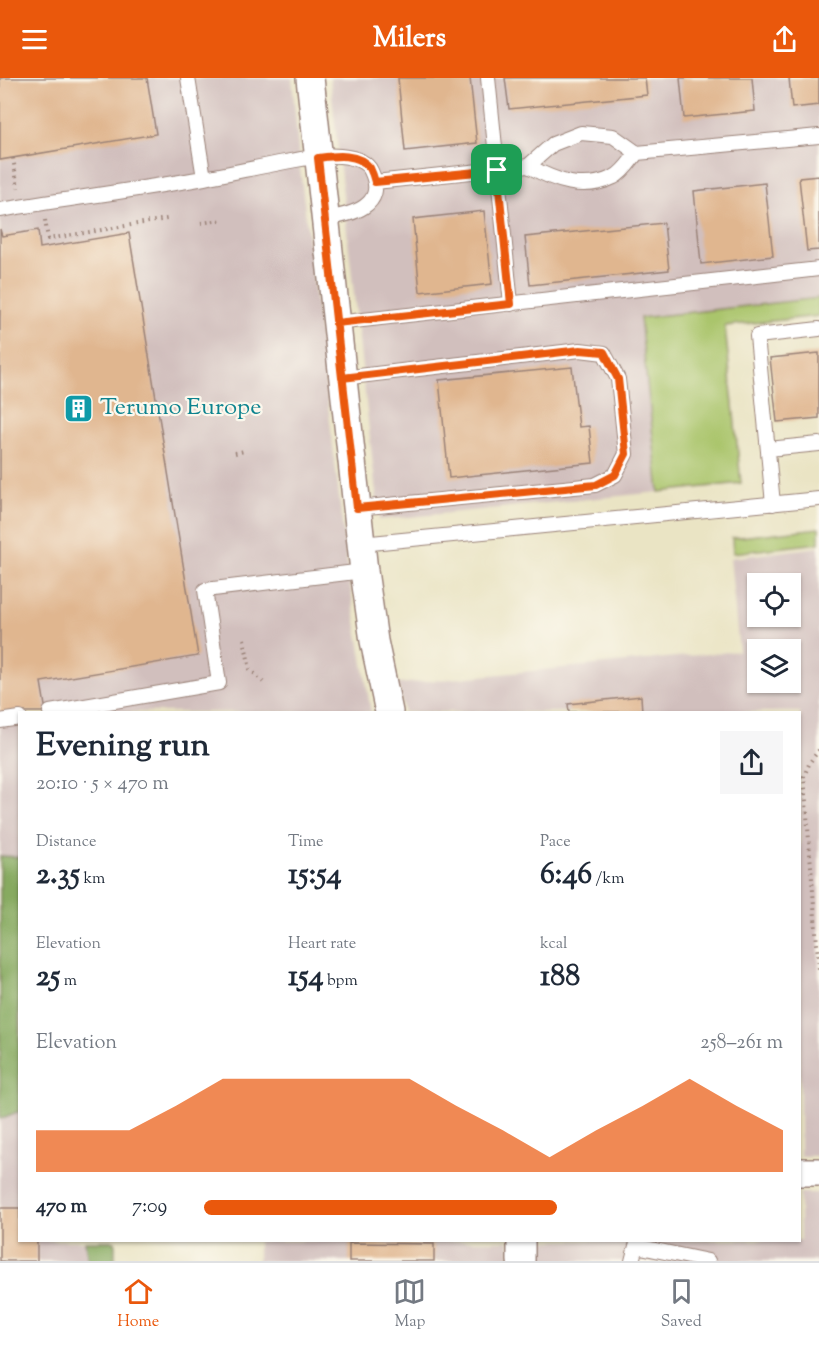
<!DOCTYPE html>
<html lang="en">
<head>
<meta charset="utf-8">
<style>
  :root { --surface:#fff; --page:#f6f6f7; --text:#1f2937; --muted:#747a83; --line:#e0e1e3; --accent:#ea580c }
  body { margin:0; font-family:"Sorts Mill Goudy",serif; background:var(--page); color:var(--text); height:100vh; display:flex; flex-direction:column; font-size:22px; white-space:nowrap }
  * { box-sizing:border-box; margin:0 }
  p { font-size:20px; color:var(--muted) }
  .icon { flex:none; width:33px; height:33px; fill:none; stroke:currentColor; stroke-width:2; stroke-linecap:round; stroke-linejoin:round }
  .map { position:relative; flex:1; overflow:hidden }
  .side { position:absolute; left:18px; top:633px; width:783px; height:531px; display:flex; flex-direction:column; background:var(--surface); border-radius:0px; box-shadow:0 2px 4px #0004 }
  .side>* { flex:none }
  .tools { position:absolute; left:747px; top:495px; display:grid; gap:12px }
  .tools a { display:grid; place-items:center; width:54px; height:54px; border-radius:0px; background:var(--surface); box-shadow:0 2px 4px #0004; font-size:30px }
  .pin { position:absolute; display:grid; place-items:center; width:51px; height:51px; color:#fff; margin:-26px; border-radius:12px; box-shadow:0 3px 9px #0006 }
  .round { display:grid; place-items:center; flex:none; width:63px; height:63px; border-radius:0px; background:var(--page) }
  .overview { display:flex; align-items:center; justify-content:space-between; height:102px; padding:0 18px }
  h1 { font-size:33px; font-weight:800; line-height:45px }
  .figures { display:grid; grid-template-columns:repeat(3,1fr); gap:9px; height:102px; padding:6px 18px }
  .figures div { display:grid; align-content:center }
  .figures b { font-size:30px; font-weight:800 }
  .figures small { font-size:16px; font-weight:400 }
  .figures p { font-size:16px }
  .chart { height:168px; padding:12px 18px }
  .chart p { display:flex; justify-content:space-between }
  .chart svg { width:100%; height:108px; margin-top:6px; fill:var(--accent); opacity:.7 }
  ul { padding:0 18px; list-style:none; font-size:20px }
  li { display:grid; grid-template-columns:96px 72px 1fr; align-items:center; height:45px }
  li i { height:15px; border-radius:8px; background:var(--accent) }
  header { display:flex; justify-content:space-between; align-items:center; height:78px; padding:0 18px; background:var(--accent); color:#fff; font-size:27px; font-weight:800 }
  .menu { display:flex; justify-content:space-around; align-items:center; height:84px; border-top:2px solid var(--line); background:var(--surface); font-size:16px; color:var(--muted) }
  .menu a { display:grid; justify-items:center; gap:3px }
  .menu .active { color:var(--accent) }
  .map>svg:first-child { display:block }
  .industrial { fill:#d1bfbd; fill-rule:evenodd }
  .green { fill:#aac56c; stroke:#7a724c; stroke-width:1.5 }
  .forest { fill:#87aa60; stroke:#686446; stroke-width:1.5 }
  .building { fill:#e0b68f }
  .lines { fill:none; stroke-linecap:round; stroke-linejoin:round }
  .lane-casing { stroke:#9a8278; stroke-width:16 }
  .street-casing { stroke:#9a8278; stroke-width:30 }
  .path { stroke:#9a8278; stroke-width:4; stroke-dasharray:1.5 4.5; stroke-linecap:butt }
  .lane { stroke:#fff; stroke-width:14 }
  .street { stroke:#fff; stroke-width:27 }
  .route-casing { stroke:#fff; stroke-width:12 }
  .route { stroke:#ea580c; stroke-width:8 }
  .labels { text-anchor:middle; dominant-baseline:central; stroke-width:4.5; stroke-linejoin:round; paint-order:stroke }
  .culture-label { font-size:24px; fill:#0d838f; stroke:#fbf7ec; text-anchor:start }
</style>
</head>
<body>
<header><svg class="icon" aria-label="menu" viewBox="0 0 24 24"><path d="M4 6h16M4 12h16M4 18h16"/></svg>Milers<svg class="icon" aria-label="share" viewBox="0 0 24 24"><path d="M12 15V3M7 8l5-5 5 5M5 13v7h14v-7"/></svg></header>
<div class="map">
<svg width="819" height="1183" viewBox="0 0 819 1183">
  <rect width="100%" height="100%" fill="#fbf7ec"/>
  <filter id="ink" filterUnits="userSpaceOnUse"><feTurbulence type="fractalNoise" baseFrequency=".0167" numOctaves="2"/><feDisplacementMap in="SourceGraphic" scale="12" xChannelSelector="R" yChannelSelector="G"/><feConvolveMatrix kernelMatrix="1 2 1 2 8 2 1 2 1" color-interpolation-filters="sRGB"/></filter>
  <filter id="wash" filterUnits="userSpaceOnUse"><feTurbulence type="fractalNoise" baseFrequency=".008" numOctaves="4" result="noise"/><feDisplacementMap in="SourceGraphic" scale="24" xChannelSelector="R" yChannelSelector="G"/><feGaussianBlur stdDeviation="1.35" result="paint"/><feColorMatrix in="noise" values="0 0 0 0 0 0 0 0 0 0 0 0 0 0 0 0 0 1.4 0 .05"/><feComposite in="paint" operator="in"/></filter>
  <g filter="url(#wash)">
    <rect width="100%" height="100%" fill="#eae4c4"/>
    <!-- industrial -->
    <path class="industrial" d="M0,0H292L299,82L348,495L371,634H20V1162L85,1163L88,1183H0Z
      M330,0H819V220L641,240L659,414L379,442Z
      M819,469V1078H800V634H404L398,606L739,573L730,480ZM758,506H790V538H758ZM758,572H790V604H758Z
      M800,1115H819V1183H521V1163L800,1162Z
      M258,1163H510V1183H258Z"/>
    <!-- green -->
    <path class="green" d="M819,220V238L725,248L741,405L659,414L640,240Z
      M819,450V465L733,475L732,460Z"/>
    <!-- forest -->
    <path class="forest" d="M0,778L19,779L20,1033L0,1041Z
      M85,1163H115V1183H88Z"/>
    <g id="blocks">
      <!-- building -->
      <path class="building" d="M0,0H147L156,56L0,82Z
        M398,0H470L477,65L405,73Z
        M505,0H645L647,17L509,31Z
        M680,0H752L755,33L684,40Z
        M789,0H819V27L792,30Z
        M819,98V172L807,173L799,100Z
        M765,105L773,178L701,186L694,113Z
        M484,133L492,206L420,214L413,141Z
        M664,145L669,192L530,207L525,159Z
        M0,151L2,158L38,152L40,170L129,155L198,578L41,604L46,634H20L0,642Z
        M819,275V340L777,344L770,280Z
        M572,289L579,349L589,348L593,385L449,400L439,302Z
        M641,618L642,634H569L568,626Z
        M0,1130H20V1162H37V1183H0Z
        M349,1165L434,1166V1183H349Z"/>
    </g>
  </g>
  <g filter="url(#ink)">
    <use href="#blocks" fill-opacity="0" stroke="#9a8278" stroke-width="1.5"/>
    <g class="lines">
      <defs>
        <path id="lane" d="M188,0L204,100
          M488,0L511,226
          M528,88C556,103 583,114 614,99C623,95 631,82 637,75L819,58
          M375,104L528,88L553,66L581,55L613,58L637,75
          M0,132C68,121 136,112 204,100C231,95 258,89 285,84C302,81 322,76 340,78C351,79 366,82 371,93C388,129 350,137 324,141
          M336,245L819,191
          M342,300L580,272L604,275L618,301L626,376L615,397L595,407L357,430
          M768,371L819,366
          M773,426L757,258L819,251
          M361,466L819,421
          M50,634L219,605L205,512L364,493
          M0,643L20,640
          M632,1183L636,1168L708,1183"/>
        <path id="street" d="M310,0L364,493L374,563L389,634
          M800,1094H819
          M521,1183V1162"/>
      </defs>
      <!-- lane casing -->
      <use href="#lane" class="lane-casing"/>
      <!-- street casing -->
      <use href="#street" class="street-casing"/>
      <!-- path -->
      <path class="path" d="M13,80L18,110
        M45,142L48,161L167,141
        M201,145L221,142
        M235,375L245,373
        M244,561L250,591L263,604
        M819,672L810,684L804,698L819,892"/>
      <!-- lane -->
      <use href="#lane" class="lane"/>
      <!-- street -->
      <use href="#street" class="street"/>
    </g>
  </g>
  <g class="lines" filter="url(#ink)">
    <defs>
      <path id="route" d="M497,92L375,104C374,100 372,94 370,90C358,74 334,78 318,80C331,196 344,313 357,430L596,407L615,397L626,376L618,301L604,274L580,272L342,300L336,245L511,226L497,92"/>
    </defs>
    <!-- route casing -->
    <use href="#route" class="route-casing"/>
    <!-- route -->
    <use href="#route" class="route"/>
  </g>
  <!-- icons -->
  <defs>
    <symbol id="building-square" viewBox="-11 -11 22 22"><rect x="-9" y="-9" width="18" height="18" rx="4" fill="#0f9aa8" stroke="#fbf7ec"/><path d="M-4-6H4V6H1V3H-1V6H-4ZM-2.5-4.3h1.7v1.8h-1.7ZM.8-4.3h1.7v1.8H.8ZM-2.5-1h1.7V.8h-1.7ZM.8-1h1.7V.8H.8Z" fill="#fff"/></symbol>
  </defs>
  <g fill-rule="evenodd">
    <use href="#building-square" x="62" y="314" width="33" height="33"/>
  </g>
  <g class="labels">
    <!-- culture labels -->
    <g class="culture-label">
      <text x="100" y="330">Terumo Europe</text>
    </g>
  </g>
</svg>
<div class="tools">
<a><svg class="icon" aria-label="locate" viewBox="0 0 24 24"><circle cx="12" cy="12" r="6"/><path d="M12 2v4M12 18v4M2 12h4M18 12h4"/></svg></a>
<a><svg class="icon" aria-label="layers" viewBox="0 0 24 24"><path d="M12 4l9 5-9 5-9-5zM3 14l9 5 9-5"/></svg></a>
</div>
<div class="pin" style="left:497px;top:92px;background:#1e9e55"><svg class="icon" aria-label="arrive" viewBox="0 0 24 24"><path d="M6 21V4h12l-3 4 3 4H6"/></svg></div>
<section class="side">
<div class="overview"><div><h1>Evening run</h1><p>20:10 · 5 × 470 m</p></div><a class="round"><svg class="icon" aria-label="share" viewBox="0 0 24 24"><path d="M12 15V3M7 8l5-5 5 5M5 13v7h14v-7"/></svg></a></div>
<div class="figures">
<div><p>Distance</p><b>2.35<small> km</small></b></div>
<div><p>Time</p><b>15:54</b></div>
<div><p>Pace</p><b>6:46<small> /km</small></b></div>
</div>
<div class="figures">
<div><p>Elevation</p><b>25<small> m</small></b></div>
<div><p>Heart rate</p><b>154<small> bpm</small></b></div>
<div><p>kcal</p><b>188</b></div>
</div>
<div class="chart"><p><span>Elevation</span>258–261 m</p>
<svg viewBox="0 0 160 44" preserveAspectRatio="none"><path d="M0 44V27L10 27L20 27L30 17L40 6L50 6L60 6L70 6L80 6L90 17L100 27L110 38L120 27L130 17L140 6L150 17L160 27V44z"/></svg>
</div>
<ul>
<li><b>470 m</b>7:09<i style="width:61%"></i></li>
</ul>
</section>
</div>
<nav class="menu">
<a class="active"><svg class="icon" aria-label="home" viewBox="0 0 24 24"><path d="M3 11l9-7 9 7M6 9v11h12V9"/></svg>Home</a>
<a><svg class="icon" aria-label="map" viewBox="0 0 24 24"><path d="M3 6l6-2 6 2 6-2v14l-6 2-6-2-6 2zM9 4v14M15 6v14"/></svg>Map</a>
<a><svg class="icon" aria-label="saved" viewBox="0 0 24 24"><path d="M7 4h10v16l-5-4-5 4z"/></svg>Saved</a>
</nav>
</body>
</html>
